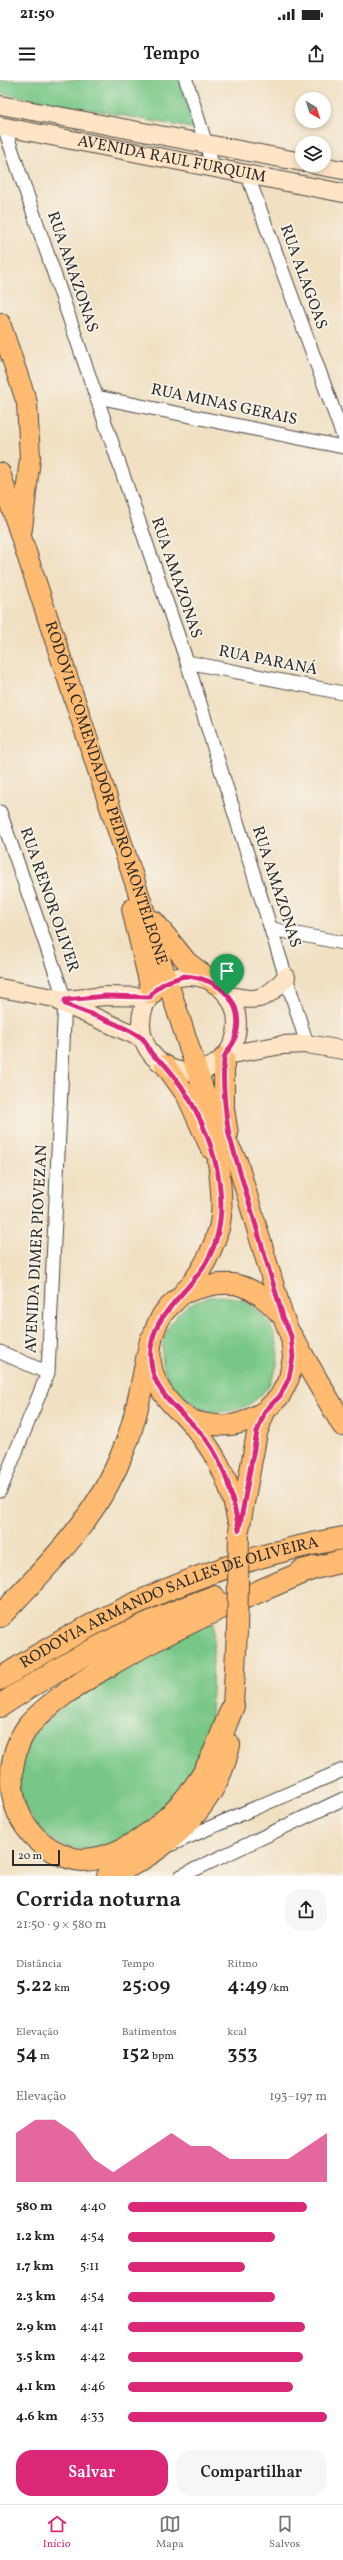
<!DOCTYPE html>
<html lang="pt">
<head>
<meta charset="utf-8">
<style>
  :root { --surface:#fff; --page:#f6f6f6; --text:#222; --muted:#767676; --line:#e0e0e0; --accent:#db2777 }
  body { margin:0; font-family:Vollkorn,serif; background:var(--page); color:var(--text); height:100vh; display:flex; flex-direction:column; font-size:15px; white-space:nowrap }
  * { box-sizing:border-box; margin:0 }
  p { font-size:13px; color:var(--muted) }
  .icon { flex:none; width:22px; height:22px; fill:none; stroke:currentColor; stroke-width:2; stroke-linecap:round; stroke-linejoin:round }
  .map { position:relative; height:1796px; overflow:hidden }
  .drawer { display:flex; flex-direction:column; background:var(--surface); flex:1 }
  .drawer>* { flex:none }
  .needle { width:26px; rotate:141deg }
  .controls { position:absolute; left:295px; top:12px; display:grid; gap:8px }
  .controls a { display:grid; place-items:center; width:36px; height:36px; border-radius:50%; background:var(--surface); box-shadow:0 2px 6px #0003; font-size:20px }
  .scale { position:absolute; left:12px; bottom:10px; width:48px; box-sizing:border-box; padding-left:4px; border:2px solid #2b2b2b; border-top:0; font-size:11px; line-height:14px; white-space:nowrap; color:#2b2b2b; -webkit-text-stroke:3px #f7f3e8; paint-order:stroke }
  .pin { position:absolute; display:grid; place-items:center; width:34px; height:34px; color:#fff; margin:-41px -17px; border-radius:50% 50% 50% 0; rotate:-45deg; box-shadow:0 0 4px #0007 }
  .pin .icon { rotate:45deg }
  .round { display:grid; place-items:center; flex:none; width:42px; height:42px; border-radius:16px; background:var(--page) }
  .headline { display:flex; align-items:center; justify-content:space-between; height:68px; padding:0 16px }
  h1 { font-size:22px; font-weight:600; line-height:30px }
  .metrics { display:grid; grid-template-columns:repeat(3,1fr); gap:6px; height:68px; padding:4px 16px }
  .metrics div { display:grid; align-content:center }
  .metrics b { font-size:20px; font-weight:600 }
  .metrics small { font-size:11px; font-weight:400 }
  .metrics p { font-size:11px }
  .chart { height:112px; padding:8px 16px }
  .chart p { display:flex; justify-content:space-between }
  .chart svg { width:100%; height:72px; margin-top:4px; fill:var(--accent); opacity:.7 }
  .cta { display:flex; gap:8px; margin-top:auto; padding:8px 16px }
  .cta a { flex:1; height:46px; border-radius:16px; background:var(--accent); color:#fff; font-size:16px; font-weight:600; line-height:46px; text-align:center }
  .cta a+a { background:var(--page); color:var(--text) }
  ul { padding:0 16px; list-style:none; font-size:13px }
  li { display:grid; grid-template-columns:64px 48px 1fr; align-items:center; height:30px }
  li i { height:10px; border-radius:5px; background:var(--accent) }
  .status { display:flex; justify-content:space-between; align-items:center; height:28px; padding:0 20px; background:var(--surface); direction:ltr }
  .status svg { height:11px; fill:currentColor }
  header { display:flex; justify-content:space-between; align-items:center; height:52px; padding:0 16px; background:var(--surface); font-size:18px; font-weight:600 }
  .dock { display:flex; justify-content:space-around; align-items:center; height:56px; border-top:1px solid var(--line); background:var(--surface); font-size:11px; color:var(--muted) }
  .dock a { display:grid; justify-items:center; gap:2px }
  .dock .selected { color:var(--accent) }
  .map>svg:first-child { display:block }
  .green { fill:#78c787; stroke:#527959 }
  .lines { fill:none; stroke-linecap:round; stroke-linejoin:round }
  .street-casing { stroke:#494642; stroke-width:15 }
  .secondary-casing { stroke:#494642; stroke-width:20 }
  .primary-casing { stroke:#494642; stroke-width:22 }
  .highway-casing { stroke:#494642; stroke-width:24 }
  .street { stroke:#fff; stroke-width:13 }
  .secondary { stroke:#ffe4c6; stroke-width:18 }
  .primary { stroke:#ffbb71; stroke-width:20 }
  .highway { stroke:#ffbb71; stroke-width:22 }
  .primary-bridge-casing { stroke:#494642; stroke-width:22; stroke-linecap:butt }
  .primary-bridge { stroke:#ffbb71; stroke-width:20 }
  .route-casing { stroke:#fff; stroke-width:8 }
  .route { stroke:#db2777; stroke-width:5 }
  .labels { text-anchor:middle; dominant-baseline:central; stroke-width:3.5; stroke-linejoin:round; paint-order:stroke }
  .street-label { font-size:16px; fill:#2b2b2b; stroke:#f7f3e8 }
</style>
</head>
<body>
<div class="status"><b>21:50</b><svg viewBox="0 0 49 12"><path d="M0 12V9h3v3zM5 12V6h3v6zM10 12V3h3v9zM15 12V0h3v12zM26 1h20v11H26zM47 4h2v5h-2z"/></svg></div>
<header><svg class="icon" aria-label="menu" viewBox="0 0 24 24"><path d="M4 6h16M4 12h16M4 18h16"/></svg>Tempo<svg class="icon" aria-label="share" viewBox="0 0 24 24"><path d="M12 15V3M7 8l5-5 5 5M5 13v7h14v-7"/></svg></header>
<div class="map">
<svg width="343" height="1796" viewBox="0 0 343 1796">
  <rect width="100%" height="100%" fill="#f7f3e8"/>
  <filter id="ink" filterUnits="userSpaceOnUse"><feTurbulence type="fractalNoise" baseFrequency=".025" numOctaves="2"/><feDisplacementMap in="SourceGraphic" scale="8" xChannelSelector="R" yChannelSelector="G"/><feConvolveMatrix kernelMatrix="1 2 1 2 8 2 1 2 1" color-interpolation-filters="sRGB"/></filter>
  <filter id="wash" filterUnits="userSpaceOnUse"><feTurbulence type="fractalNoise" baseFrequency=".012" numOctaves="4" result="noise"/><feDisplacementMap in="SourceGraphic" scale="16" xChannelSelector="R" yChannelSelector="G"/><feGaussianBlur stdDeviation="0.9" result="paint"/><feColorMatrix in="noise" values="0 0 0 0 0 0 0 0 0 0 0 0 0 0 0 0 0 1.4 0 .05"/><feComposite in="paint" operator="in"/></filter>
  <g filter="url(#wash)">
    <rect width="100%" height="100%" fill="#f1e0c2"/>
    <!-- green -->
    <path class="green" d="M0,0H180L196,49L0,13Z
      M162 1274a58 58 0 1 1 116 0a58 58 0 1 1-116 0Z
      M214,1541L211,1640L201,1678L182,1707L146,1744L121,1759L100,1767L83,1770L64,1766L44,1755L21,1722L18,1683L35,1652L53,1635L86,1611L143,1576Z"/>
  </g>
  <g filter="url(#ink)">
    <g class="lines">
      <defs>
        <path id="street" d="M186,0L213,87
          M4,47L187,582L307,964
          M247,94L343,356
          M97,317L343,367
          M187,582L343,613
          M0,732L65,920L48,1293L0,1411
          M272,849L343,863
          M0,1272L48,1293
          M172,1764L343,1690
          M181,1796L343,1719"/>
        <g id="secondary">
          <path d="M0,25L302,82"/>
          <path id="s1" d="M0,46L343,113"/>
          <path d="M315,85L343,90"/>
          <circle cx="189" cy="944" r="48"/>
          <path d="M0,908L65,920L106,916L150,917"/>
          <path d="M227,915C256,923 267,920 286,897"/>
          <path d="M60,922L144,959"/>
          <path d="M226,975L282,965L307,964L343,970"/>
        </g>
        <g id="primary">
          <path d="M0,243L27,323L30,378L22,449"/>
          <path id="s2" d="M0,393L197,991L214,1039L237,1081L283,1237L291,1256L293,1277L289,1298L280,1316L265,1331L257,1353L239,1450"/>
          <path d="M132,829L152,914"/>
          <path d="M154,841L187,882L216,904"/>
          <path d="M224,977V1029L228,1054"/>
          <path d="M165,985L187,1016L211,1069"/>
          <path d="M214,1046C216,1076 226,1120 219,1148C212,1173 201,1194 183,1213C177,1221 167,1227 162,1235C140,1272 151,1308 182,1334C196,1345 224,1348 240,1343C249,1340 257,1335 265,1331"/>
          <path d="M185,1213C227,1197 250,1200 280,1234"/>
          <path d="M185,1336C212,1367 230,1397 237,1438"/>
          <path d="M233,1626L237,1552"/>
        </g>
        <g id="highway">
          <path d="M291,1256L343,1345"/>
          <path d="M302,1491L343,1481"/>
          <path d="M0,1536C48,1486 99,1436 124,1369C138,1335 143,1296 151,1260"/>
          <path id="s3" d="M0,1599C104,1531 220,1479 343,1458"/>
          <path d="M0,1626C67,1581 137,1544 214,1517"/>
          <path d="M233,1626C225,1645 219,1664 210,1681C189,1725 134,1778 83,1780C73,1780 61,1775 52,1770C7,1745 0,1684 29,1645C50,1622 77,1605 103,1589C170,1548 243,1518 316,1487"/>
          <path d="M108,1796C165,1772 216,1727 229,1665"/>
        </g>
      </defs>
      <!-- street casing -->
      <use href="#street" class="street-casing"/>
      <!-- secondary casing -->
      <use href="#secondary" class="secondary-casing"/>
      <!-- primary casing -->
      <use href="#primary" class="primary-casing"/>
      <!-- highway casing -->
      <use href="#highway" class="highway-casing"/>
      <!-- street -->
      <use href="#street" class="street"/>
      <!-- secondary -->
      <use href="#secondary" class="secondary"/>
      <!-- primary -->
      <use href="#primary" class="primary"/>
      <!-- highway -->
      <use href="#highway" class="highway"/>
      <defs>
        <path id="primary-bridge" d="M237,1552L239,1455"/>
      </defs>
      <!-- primary-bridge casing -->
      <use href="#primary-bridge" class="primary-bridge-casing"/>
      <!-- primary-bridge -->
      <use href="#primary-bridge" class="primary-bridge"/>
    </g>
  </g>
  <g class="lines" filter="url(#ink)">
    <defs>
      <path id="route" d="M184,896C219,898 248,923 234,961C232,967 224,973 224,979C222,1005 225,1030 229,1055L283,1237L291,1256L293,1277L289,1298L280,1316L265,1331L257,1352L239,1450C233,1418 226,1386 206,1359C186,1334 154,1317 151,1282C146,1237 185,1218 206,1183C241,1123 208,1034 165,985C161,981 156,979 153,975C148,970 147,962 142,958C122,944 89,934 65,924V920L106,916L150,917C157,904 171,900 184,896Z"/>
    </defs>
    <!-- route casing -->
    <use href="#route" class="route-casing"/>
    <!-- route -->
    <use href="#route" class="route"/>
  </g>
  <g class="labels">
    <!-- street labels -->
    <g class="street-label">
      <text stroke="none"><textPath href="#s1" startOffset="175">AVENIDA RAUL FURQUIM</textPath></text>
      <text transform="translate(72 192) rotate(71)">RUA AMAZONAS</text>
      <text transform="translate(303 197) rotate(70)">RUA ALAGOAS</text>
      <text transform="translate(224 325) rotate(12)">RUA MINAS GERAIS</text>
      <text transform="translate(176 498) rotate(71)">RUA AMAZONAS</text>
      <text transform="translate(268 581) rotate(11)">RUA PARANÁ</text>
      <text stroke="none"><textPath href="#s2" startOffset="337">RODOVIA COMENDADOR PEDRO MONTELEONE</textPath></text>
      <text transform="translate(276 807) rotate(72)">RUA AMAZONAS</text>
      <text transform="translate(49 820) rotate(71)">RUA RENOR OLIVER</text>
      <text transform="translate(37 1169) rotate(-87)">AVENIDA DIMER PIOVEZAN</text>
      <text stroke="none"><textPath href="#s3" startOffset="187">RODOVIA ARMANDO SALLES DE OLIVEIRA</textPath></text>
    </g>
  </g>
</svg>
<div class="controls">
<a><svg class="needle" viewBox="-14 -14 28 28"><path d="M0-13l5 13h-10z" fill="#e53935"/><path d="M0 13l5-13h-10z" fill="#767676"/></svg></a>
<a><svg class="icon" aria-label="layers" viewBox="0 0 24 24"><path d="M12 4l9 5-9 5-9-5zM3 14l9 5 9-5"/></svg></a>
</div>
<div class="scale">20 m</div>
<div class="pin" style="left:227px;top:915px;background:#1e9e55"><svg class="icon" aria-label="arrive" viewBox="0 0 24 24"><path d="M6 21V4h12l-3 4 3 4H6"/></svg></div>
</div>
<section class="drawer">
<div class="headline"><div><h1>Corrida noturna</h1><p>21:50 · 9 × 580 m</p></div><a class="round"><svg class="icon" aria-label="share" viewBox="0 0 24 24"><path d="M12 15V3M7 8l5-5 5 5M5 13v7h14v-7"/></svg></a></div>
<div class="metrics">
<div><p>Distância</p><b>5.22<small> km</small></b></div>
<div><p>Tempo</p><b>25:09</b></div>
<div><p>Ritmo</p><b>4:49<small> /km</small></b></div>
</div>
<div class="metrics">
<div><p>Elevação</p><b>54<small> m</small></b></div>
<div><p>Batimentos</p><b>152<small> bpm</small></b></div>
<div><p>kcal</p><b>353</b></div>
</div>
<div class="chart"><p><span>Elevação</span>193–197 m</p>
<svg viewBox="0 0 160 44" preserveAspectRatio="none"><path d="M0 44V14L10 6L20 6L30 14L40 30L50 38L60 30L70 22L80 14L90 22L100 22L110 30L120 30L130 30L140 30L150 22L160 14V44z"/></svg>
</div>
<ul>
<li><b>580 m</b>4:40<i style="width:90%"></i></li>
<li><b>1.2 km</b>4:54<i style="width:74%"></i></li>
<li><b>1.7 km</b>5:11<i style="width:59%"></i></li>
<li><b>2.3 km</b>4:54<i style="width:74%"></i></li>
<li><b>2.9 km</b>4:41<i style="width:89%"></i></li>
<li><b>3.5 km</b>4:42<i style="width:88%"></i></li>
<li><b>4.1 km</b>4:46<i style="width:83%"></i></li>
<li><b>4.6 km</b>4:33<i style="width:100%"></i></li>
</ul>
<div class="cta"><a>Salvar</a><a>Compartilhar</a></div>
</section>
<nav class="dock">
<a class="selected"><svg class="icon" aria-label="home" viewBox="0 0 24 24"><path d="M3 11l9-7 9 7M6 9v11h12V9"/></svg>Início</a>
<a><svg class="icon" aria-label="map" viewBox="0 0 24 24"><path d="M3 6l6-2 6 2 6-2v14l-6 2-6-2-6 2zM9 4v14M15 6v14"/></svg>Mapa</a>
<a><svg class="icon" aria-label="saved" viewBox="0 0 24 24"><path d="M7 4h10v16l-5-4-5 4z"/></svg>Salvos</a>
</nav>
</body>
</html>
